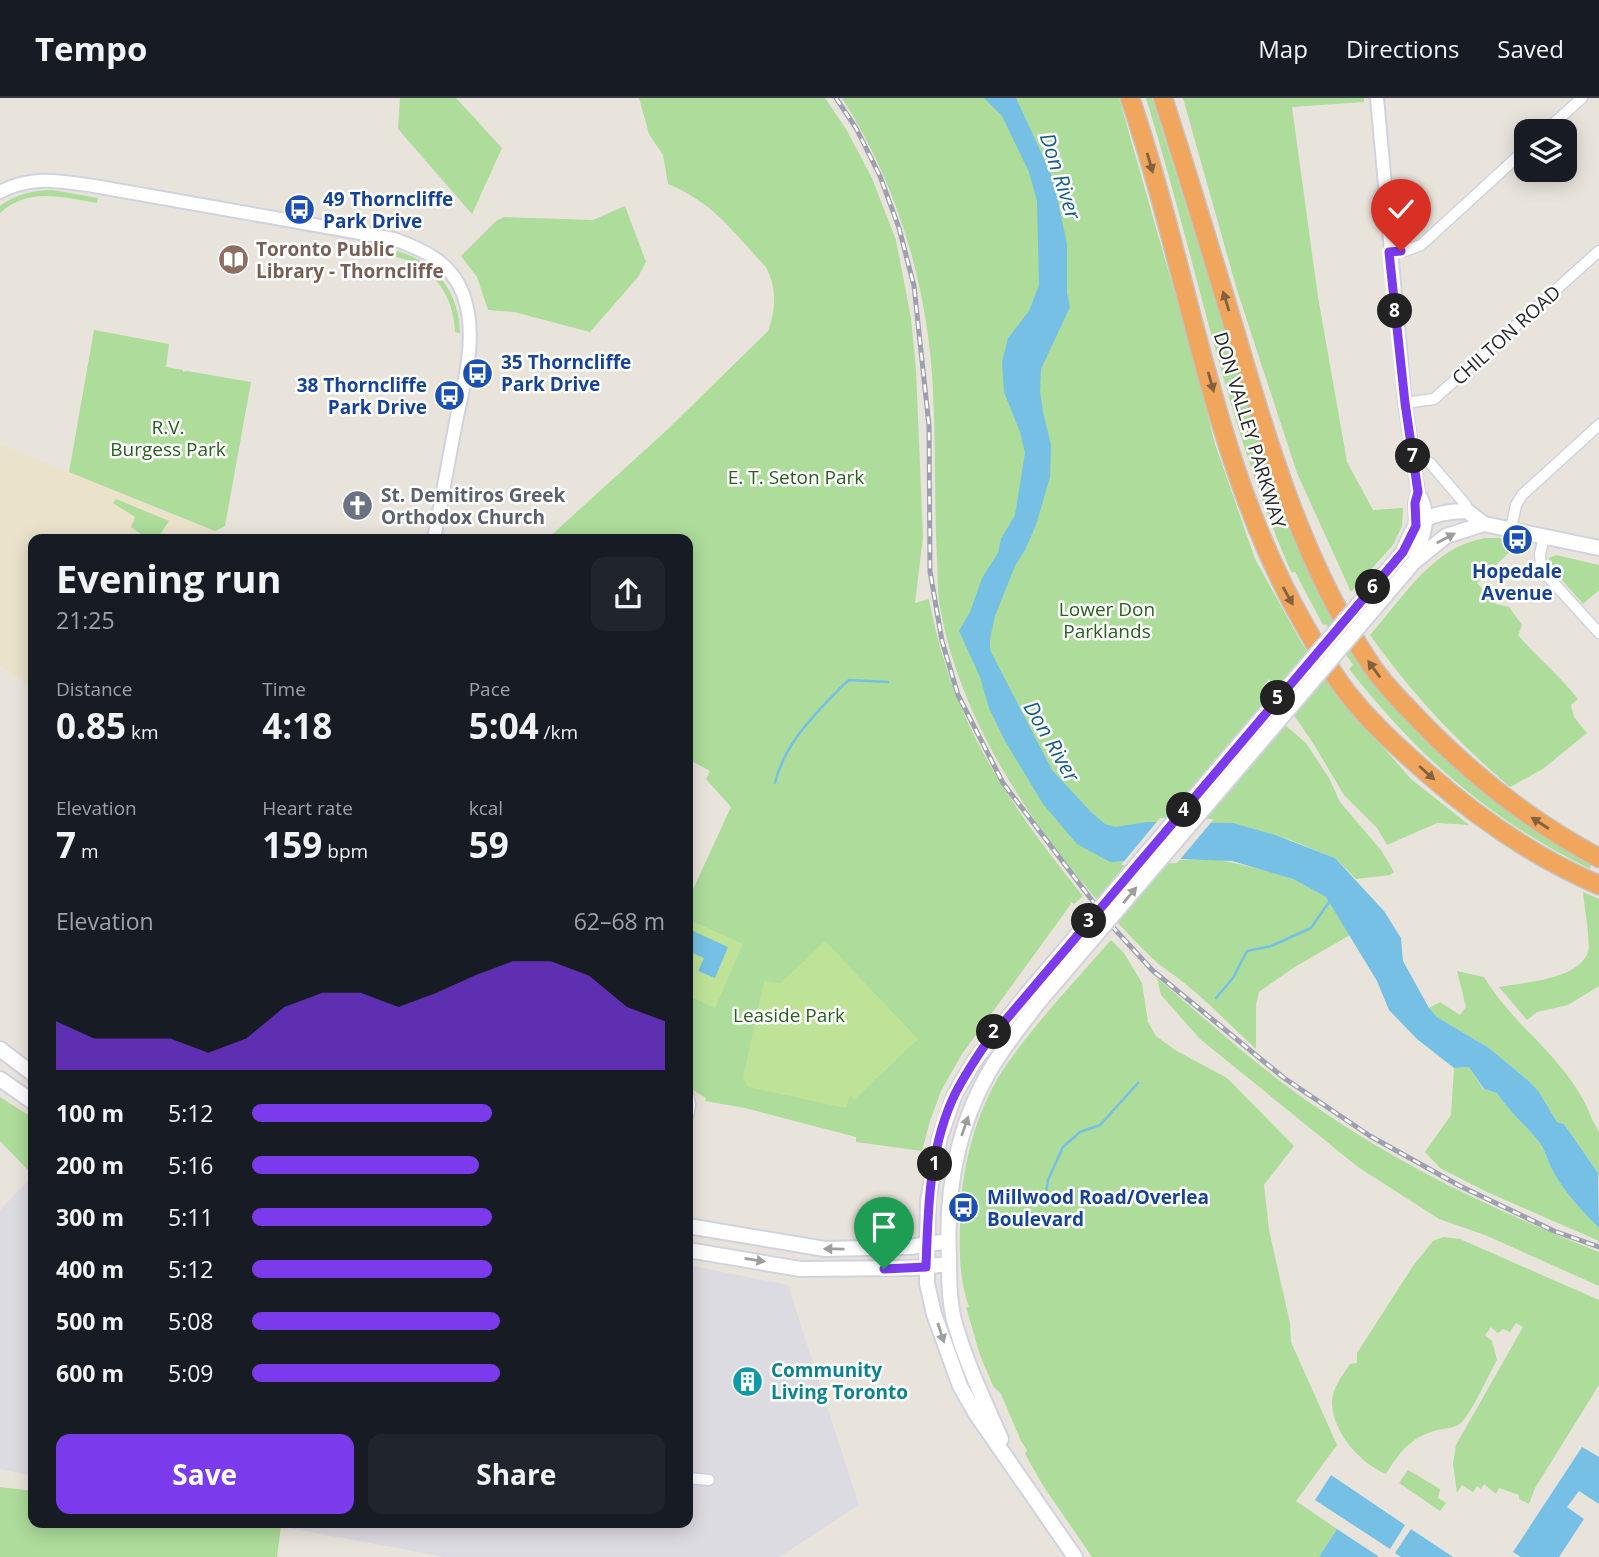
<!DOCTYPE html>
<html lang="en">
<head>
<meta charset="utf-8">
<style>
  :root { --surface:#171b24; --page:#20242c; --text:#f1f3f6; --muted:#9ea1a6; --line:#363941; --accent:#7c3aed }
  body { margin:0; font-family:"Open Sans",sans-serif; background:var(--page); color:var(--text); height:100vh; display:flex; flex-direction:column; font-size:26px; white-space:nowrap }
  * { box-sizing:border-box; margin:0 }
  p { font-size:23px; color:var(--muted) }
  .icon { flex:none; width:38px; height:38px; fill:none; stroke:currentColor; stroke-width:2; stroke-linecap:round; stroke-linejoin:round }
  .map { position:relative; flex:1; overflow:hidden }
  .side { position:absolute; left:28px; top:436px; width:665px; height:994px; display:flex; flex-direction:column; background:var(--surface); border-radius:14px; box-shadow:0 4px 18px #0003 }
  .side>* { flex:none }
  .fabs { position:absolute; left:1514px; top:21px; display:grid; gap:14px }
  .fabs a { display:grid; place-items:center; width:63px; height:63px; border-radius:14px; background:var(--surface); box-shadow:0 4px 18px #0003; font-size:35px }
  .pin { position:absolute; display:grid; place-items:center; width:60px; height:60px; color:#fff; margin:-72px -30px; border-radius:50% 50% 50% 0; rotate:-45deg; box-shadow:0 0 7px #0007 }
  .pin .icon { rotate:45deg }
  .km { position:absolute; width:35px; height:35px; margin:-18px; border-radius:50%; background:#222; color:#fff; font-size:19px; line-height:35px; text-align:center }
  .round { display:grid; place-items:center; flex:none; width:74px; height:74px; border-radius:14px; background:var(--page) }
  .head { display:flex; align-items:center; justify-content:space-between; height:119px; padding:0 28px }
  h1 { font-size:38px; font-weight:700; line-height:52px }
  .figures { display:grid; grid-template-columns:repeat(3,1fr); gap:10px; height:119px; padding:7px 28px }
  .figures div { display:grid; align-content:center }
  .figures b { font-size:35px; font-weight:700 }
  .figures small { font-size:19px; font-weight:400 }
  .figures p { font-size:19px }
  .chart { height:196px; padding:14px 28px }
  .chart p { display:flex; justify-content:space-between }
  .chart svg { width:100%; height:126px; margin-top:7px; fill:var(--accent); opacity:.7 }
  .action { display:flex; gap:14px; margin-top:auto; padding:14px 28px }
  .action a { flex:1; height:80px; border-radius:14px; background:var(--accent); color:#fff; font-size:28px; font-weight:700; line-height:80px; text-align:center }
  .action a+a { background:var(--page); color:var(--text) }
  ul { padding:0 28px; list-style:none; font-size:23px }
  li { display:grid; grid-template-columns:112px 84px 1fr; align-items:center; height:52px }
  li i { height:18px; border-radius:9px; background:var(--accent) }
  header { display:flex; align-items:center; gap:42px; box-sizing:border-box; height:98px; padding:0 35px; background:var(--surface); border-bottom:2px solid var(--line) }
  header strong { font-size:33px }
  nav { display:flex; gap:38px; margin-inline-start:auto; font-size:24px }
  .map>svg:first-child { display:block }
  .industrial { fill:#dddbe2 }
  .education { fill:#eae2cb }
  .green { fill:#addc9b }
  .pitch { fill:#bee397 }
  .water { fill:#75c0e4 }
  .pier { fill:#e9e4db }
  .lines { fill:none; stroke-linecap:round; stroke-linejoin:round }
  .stream { stroke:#75c0e4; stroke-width:2.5 }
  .minor-casing { stroke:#d0d2e0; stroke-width:13 }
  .tertiary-casing { stroke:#d0d2e0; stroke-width:16 }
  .secondary-casing { stroke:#d0d2e0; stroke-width:18 }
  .motorway-casing { stroke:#c3c3c3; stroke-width:21 }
  .minor { stroke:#fff; stroke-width:10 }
  .tertiary { stroke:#fff; stroke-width:12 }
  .secondary { stroke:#fff; stroke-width:14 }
  .motorway { stroke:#f1a65e; stroke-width:18 }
  .rail-casing { stroke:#9ea0b1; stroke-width:5 }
  .rail { stroke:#fff; stroke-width:2.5; stroke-dasharray:8; stroke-linecap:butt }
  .secondary-bridge-casing { stroke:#d0d2e0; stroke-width:18; stroke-linecap:butt }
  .secondary-bridge { stroke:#fff; stroke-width:14 }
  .oneway { fill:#826140 }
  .oneway2 { fill:#9e9e9e }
  .route-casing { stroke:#fff; stroke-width:14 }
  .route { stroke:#7c3aed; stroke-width:9 }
  .labels { text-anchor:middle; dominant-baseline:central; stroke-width:5; stroke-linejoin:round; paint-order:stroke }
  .transit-label { font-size:19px; font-weight:bold; fill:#164399; stroke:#fff; text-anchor:start }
  .education-label { font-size:19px; font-weight:bold; fill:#785e54; stroke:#fff; text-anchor:start }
  .street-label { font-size:19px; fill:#282828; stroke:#fff }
  .park-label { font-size:19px; fill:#285e1f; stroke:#fff }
  .worship-label { font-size:19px; font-weight:bold; fill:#5b616d; stroke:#fff; text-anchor:start }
  .culture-label { font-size:19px; font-weight:bold; fill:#0d838f; stroke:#fff; text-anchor:start }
  .water-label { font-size:21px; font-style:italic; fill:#185d8c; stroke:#fff }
</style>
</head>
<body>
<header>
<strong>Tempo</strong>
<nav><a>Map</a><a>Directions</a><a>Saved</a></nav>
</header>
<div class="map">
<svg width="1599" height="1459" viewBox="0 0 1599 1459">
  <rect width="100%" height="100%" fill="#e9e4db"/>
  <!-- industrial -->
  <path class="industrial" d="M33,1078V1378L0,1371V1112Z
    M688,1167L788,1187L859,1407L779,1459H445L262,1425L688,1424Z"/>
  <!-- education -->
  <path class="education" d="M0,346L215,433L214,441H33V590L0,567Z"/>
  <!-- green -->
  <path class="green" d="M400,0H456L502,50L472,116L398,31Z
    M639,0H825L846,31L872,80L896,142L911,220L916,271L923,439L915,505L929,501C952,624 1006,702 1083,798L1074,806L1069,803L1071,806L962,956L941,993L930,1023L922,1053L856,1044V1039L745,1010L705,1003L706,1000L693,992L692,980L688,978V802L731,709L706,681L710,673L688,661V441H547L668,331L768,233C776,211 777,191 766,169C733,134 714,105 668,86L663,57L649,36Z
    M842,0H1119L1200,284L1214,343L1255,461L1301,544L1329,587L1411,681L1469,727L1437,725L1387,747L1377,730L1344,697L1313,645L1269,581L1263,588L1267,606L1285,627L1306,645L1329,680L1340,704L1381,752L1394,774L1390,777L1356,781L1335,760L1290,742L1252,731L1116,764L1216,761L1260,771L1293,781L1326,799L1350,837L1293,870L1259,894L1256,907V951C1233,930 1212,908 1188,888C1176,878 1161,869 1150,858C1057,766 963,640 940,509C937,493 938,477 937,461C934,404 936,348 933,292C928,189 898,87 842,0Z
    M1146,0H1152L1281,411C1299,454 1317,497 1343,536C1407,636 1488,710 1591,767L1590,771C1487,720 1420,660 1349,571L1353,567L1326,526L1323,527L1295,474H1291C1225,322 1195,158 1146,0Z
    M1183,0H1364V4L1292,9L1318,199L1347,364L1373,412L1403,410L1402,428L1393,447L1351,494L1297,375L1237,192Z
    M53,92L98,100L97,105C63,99 28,89 0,115V108C16,96 33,92 53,92Z
    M625,108L646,164L638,179L590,234L514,214L488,212L477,179L461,158L496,123L504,119L593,122Z
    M397,153C436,164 459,194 460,235L455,234C454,198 433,167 396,159Z
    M94,232L169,246L166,269L183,272V274L187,273L251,284L225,428L215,433L69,374Z
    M116,401L169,423L157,441H139L142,437L131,429L135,419L113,405Z
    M1485,440H1500L1518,446L1477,485L1496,506L1509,509L1522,527L1518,537C1537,559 1560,578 1578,601L1571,607L1574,619L1587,635L1543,671L1510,689C1457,644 1411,595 1370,537C1403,500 1432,449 1485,440Z
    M1556,457L1599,467V492L1583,506L1549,467V460Z
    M1583,794L1599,801V888L1568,907L1537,914L1527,922L1499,889C1525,884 1578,882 1588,854C1591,846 1584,806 1583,794Z
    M1111,842L1124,855L1142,885L1148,924L1156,938L1175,952L1227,980L1294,1048L1264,1087L1269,1132L1290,1225L1291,1244L1337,1347L1296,1403L1337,1431L1319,1459H1092L1042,1386L1025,1356L1027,1352L1021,1343L1001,1296L993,1288L980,1257L966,1209H969C960,1184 959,1157 960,1130C960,1075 974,1015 1005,969C1036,924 1075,883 1111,842Z
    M1457,873L1484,879C1515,931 1570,962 1592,1021C1594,1026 1598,1030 1599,1035C1599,1050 1599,1069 1599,1084L1598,1075L1564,1026L1557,1024L1539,994L1531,985L1489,950L1437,919L1429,910L1440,904L1460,917L1466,909Z
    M1157,880C1210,925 1261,972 1319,1011C1406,1071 1501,1115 1599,1154V1188L1485,1137L1439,1121L1358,1069L1200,941L1161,897Z
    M1469,969L1483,991L1497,995C1509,1014 1526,1027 1540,1045C1546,1054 1548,1065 1554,1075C1566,1096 1581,1112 1599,1130V1143L1487,1094L1440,1070L1425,1054L1451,1017L1454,970Z
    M0,999L33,1020V1072L30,1074L0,1043Z
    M1443,1139L1460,1141L1599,1202V1287L1535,1390L1529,1406L1519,1401V1397L1499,1390L1496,1396L1484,1386L1481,1391L1477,1388L1473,1394L1462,1387L1457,1395L1453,1366L1456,1347L1523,1229L1516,1225L1510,1234L1503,1231L1498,1235L1491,1229L1485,1237L1492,1243L1497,1262C1489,1276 1471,1316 1461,1325C1454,1331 1443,1330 1434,1333C1410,1340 1399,1355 1386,1376C1360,1365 1333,1335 1332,1305C1332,1290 1342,1278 1350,1266L1357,1265V1255L1413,1168L1433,1143Z
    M1408,1372L1440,1391L1438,1400L1446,1405L1440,1413L1399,1385Z
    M0,1389L33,1393V1424H254L281,1428L277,1459H0Z"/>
  <!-- pitch -->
  <path class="pitch" d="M688,821L743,846L715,910L688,898Z
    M825,843L918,941L854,1002L850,998L846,1010L748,989L743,980L764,883L781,885Z"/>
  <!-- water -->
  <path class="water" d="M984,0H1016L1051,76L1059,108L1067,146V195L1070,209L1041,271L1040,293L1043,314L1051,347L1050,379L1036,427L1025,452L1015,468L995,518L990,541V552L1052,672L1091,714L1105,726L1115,729L1147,724L1233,725L1275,737L1335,760L1384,813L1401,840L1403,863L1429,910L1437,919L1489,950L1531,985L1539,994L1557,1024L1564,1026L1598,1075L1599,1130C1581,1112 1566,1096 1554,1075C1548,1065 1546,1054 1540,1045C1526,1027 1509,1014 1497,995L1484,991L1469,969L1454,970L1417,941L1389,912L1377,883L1326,799L1293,781L1232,763L1179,761L1110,764L1077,746L1043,706L1005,643L989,610L980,579L959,533L970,514L982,480L998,455L1001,441L1015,417L1025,355L1020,334L1004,294L1002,264L1008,240L1029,213L1039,187L1037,103L1029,74L1002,18Z
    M693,833L728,849L715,880L698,873L704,860L688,853V845Z
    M1582,1349L1599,1359V1406L1579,1393L1567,1409L1584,1421L1559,1459H1521L1513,1454Z
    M1331,1377L1405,1427L1390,1451L1315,1402Z
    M1337,1431L1378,1458V1459H1319Z
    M1411,1431L1453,1459H1401L1395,1455Z"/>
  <!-- pier -->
  <path class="pier" d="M1160,720L1214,721L1177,765L1121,767Z"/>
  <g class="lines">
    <!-- stream -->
    <path class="stream" d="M775,685C785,644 814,618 842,588L849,582L888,584
      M1216,900L1233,880L1247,853L1271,848L1311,830L1331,801
      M1045,1102L1048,1082L1063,1049L1080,1034L1100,1027L1138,985"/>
    <defs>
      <path id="minor" d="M1545,33L1582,0
        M1389,154L1405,153L1421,147L1526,51
        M1405,305L1434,301L1599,153
        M1413,358L1430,365L1466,407L1467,413
        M1511,431L1516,407L1522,397L1599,327
        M1544,439L1540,456L1541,471L1599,535
        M688,996L690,1007L688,1018
        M688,1380L709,1382"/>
      <path id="tertiary" d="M1377,0L1405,305L1418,394L1415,405L1416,428
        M0,94C33,77 59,83 94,88L394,141C424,152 451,164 463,196C479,239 463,287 455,329C448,367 441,404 434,441
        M1414,463C1424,439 1433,417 1418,394"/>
      <path id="secondary" d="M1403,454C1407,446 1410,434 1416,428C1427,416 1452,413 1467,413L1484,426
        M1414,464L1446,438L1484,426L1599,450
        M1027,896L975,962L955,996L940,1039L928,1103L927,1185L934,1216L960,1288L976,1316L1075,1459
        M0,951L33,976
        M0,981L33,1004
        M688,1128L825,1151L910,1149L948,1143
        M688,1152L800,1171L911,1170L949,1166
        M1001,1341C984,1302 965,1263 954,1222C949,1201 949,1180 949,1159C945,1086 960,1013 1003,952C1014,936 1026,921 1038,905"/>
      <path id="motorway" d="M1130,0C1190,176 1212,368 1306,530C1320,555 1334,579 1352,601C1374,628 1401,652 1427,675C1479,721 1536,760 1599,787
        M1163,0C1187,74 1209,148 1232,223C1267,342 1302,466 1373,570C1386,589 1403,605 1419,622C1472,677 1531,724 1599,760"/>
    </defs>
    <!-- minor casing -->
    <use href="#minor" class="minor-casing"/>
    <!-- tertiary casing -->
    <use href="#tertiary" class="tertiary-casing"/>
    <!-- secondary casing -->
    <use href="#secondary" class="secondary-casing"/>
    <!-- motorway casing -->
    <use href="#motorway" class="motorway-casing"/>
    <!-- minor -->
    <use href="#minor" class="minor"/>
    <!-- tertiary -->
    <use href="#tertiary" class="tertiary"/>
    <!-- secondary -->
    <use href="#secondary" class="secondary"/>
    <!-- motorway -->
    <use href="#motorway" class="motorway"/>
    <defs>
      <path id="rail" d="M836,0L856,30L880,78L899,130L914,188L929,328L930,473L942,543L958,597L1003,685L1110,826L1152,872L1284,980L1370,1038L1460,1088L1554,1133L1599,1149"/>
    </defs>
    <!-- rail casing -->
    <use href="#rail" class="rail-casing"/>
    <!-- rail -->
    <use href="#rail" class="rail"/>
    <defs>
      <path id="secondary-bridge" d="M1027,896L1403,454
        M1038,905L1414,464"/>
    </defs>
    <!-- secondary-bridge casing -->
    <use href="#secondary-bridge" class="secondary-bridge-casing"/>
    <!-- secondary-bridge -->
    <use href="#secondary-bridge" class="secondary-bridge"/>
  </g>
  <!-- one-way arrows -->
  <defs><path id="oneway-solid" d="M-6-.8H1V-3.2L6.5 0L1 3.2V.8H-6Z" transform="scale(1.75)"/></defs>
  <g class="oneway">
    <use href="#oneway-solid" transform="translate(1150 65) rotate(74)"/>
    <use href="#oneway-solid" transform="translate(1226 203) rotate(-107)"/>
    <use href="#oneway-solid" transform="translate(1211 284) rotate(74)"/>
    <use href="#oneway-solid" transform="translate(1288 498) rotate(61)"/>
    <use href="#oneway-solid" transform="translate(1374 571) rotate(-126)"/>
    <use href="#oneway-solid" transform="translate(1427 675) rotate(42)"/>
    <use href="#oneway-solid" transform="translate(1540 725) rotate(-147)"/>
  </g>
  <g class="oneway2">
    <use href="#oneway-solid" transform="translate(1446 440) rotate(-28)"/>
    <use href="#oneway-solid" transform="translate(1130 797) rotate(-50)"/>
    <use href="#oneway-solid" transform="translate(965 1028) rotate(-71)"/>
    <use href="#oneway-solid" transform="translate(834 1151) rotate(-179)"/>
    <use href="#oneway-solid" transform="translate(755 1162) rotate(9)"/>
    <use href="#oneway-solid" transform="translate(941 1235) rotate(72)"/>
  </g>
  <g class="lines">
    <defs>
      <path id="route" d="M884,1171L926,1169C928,1110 929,1048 956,994C965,977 976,960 987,944L1403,454L1416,428L1415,405L1418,394L1405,305L1389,154L1401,153"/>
    </defs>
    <!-- route casing -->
    <use href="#route" class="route-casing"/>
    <!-- route -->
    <use href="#route" class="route"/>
  </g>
  <!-- icons -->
  <defs>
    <symbol id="bus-disc" viewBox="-11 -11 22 22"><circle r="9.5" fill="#1a4fb4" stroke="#fff"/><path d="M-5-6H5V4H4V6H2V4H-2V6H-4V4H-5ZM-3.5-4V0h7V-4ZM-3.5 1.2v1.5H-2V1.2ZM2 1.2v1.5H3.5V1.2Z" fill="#fff"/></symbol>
    <symbol id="library-disc" viewBox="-11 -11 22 22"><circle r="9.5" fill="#8d6e63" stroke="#fff"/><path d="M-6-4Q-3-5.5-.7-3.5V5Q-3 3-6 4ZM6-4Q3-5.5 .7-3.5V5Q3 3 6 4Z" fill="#fff"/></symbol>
    <symbol id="church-disc" viewBox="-11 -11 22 22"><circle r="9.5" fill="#6b7280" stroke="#fff"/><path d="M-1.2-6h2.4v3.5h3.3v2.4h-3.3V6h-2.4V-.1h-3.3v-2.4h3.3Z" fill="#fff"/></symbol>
    <symbol id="building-disc" viewBox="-11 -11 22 22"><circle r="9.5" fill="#0f9aa8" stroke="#fff"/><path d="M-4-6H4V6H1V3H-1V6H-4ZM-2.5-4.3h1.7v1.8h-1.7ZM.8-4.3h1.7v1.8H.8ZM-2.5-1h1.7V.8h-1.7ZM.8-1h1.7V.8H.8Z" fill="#fff"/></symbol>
  </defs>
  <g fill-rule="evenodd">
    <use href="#bus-disc" x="282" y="94" width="35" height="35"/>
    <use href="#library-disc" x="216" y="144" width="35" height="35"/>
    <use href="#bus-disc" x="460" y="258" width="35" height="35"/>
    <use href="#bus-disc" x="432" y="280" width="35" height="35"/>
    <use href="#church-disc" x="340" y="390" width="35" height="35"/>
    <use href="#bus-disc" x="1500" y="424" width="35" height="35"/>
    <use href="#bus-disc" x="946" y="1092" width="35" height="35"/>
    <use href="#building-disc" x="730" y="1266" width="35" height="35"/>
  </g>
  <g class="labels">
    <!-- transit labels -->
    <g class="transit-label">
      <text x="323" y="101">49 Thorncliffe<tspan x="323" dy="22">Park Drive</tspan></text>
      <text x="501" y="264">35 Thorncliffe<tspan x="501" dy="22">Park Drive</tspan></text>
      <text x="427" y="287" text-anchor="end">38 Thorncliffe<tspan x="427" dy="22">Park Drive</tspan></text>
      <text x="1517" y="473" text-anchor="middle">Hopedale<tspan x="1517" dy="22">Avenue</tspan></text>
      <text x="987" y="1099">Millwood Road/Overlea<tspan x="987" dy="22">Boulevard</tspan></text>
    </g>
    <!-- education labels -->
    <g class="education-label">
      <text x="256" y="151">Toronto Public<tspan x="256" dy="22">Library - Thorncliffe</tspan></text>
    </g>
    <!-- street labels -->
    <g class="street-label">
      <text transform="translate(1506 237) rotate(-42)">CHILTON ROAD</text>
      <text transform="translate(1250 332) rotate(73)">DON VALLEY PARKWAY</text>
    </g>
    <!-- park labels -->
    <g class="park-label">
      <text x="168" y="329">R.V.<tspan x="168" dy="22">Burgess Park</tspan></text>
      <text x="796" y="379">E. T. Seton Park</text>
      <text x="1107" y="511">Lower Don<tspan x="1107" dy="22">Parklands</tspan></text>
      <text x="789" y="917">Leaside Park</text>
    </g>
    <!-- worship labels -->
    <g class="worship-label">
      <text x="381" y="397">St. Demitiros Greek<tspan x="381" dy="22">Orthodox Church</tspan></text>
    </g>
    <!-- culture labels -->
    <g class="culture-label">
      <text x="771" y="1272">Community<tspan x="771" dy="22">Living Toronto</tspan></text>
    </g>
    <!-- water labels -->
    <g class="water-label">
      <text transform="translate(1061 78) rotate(72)">Don River</text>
      <text transform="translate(1052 643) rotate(60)">Don River</text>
    </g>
  </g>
</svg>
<div class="fabs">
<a><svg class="icon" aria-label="layers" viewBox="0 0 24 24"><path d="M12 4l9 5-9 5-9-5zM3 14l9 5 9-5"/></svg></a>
</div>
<div class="pin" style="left:884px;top:1171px;background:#1e9e55"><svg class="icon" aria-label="arrive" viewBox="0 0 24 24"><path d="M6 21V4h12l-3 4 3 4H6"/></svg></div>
<div class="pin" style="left:1401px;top:153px;background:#d93025"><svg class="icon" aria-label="check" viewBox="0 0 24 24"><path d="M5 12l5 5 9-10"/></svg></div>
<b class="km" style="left:935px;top:1066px">1</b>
<b class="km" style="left:994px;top:934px">2</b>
<b class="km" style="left:1089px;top:823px">3</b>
<b class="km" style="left:1184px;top:712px">4</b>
<b class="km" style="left:1278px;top:600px">5</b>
<b class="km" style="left:1373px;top:489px">6</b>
<b class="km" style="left:1413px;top:358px">7</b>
<b class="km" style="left:1395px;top:213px">8</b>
<section class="side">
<div class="head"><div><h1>Evening run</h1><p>21:25</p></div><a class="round"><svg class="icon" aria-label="share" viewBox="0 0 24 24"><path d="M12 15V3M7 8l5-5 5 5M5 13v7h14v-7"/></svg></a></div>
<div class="figures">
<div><p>Distance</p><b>0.85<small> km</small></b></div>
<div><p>Time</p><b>4:18</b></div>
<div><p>Pace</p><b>5:04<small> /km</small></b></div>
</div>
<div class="figures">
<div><p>Elevation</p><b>7<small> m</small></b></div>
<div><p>Heart rate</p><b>159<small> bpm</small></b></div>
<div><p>kcal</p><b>59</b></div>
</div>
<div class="chart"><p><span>Elevation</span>62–68 m</p>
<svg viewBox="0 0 160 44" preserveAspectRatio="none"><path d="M0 44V27L10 33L20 33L30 33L40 38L50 33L60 22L70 17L80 17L90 22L100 17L110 11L120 6L130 6L140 11L150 22L160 27V44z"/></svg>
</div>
<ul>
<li><b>100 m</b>5:12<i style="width:58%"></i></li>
<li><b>200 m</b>5:16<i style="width:55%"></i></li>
<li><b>300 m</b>5:11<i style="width:58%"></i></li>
<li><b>400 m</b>5:12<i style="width:58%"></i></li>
<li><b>500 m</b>5:08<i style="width:60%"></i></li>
<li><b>600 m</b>5:09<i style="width:60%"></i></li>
</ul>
<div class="action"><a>Save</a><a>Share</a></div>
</section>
</div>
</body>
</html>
